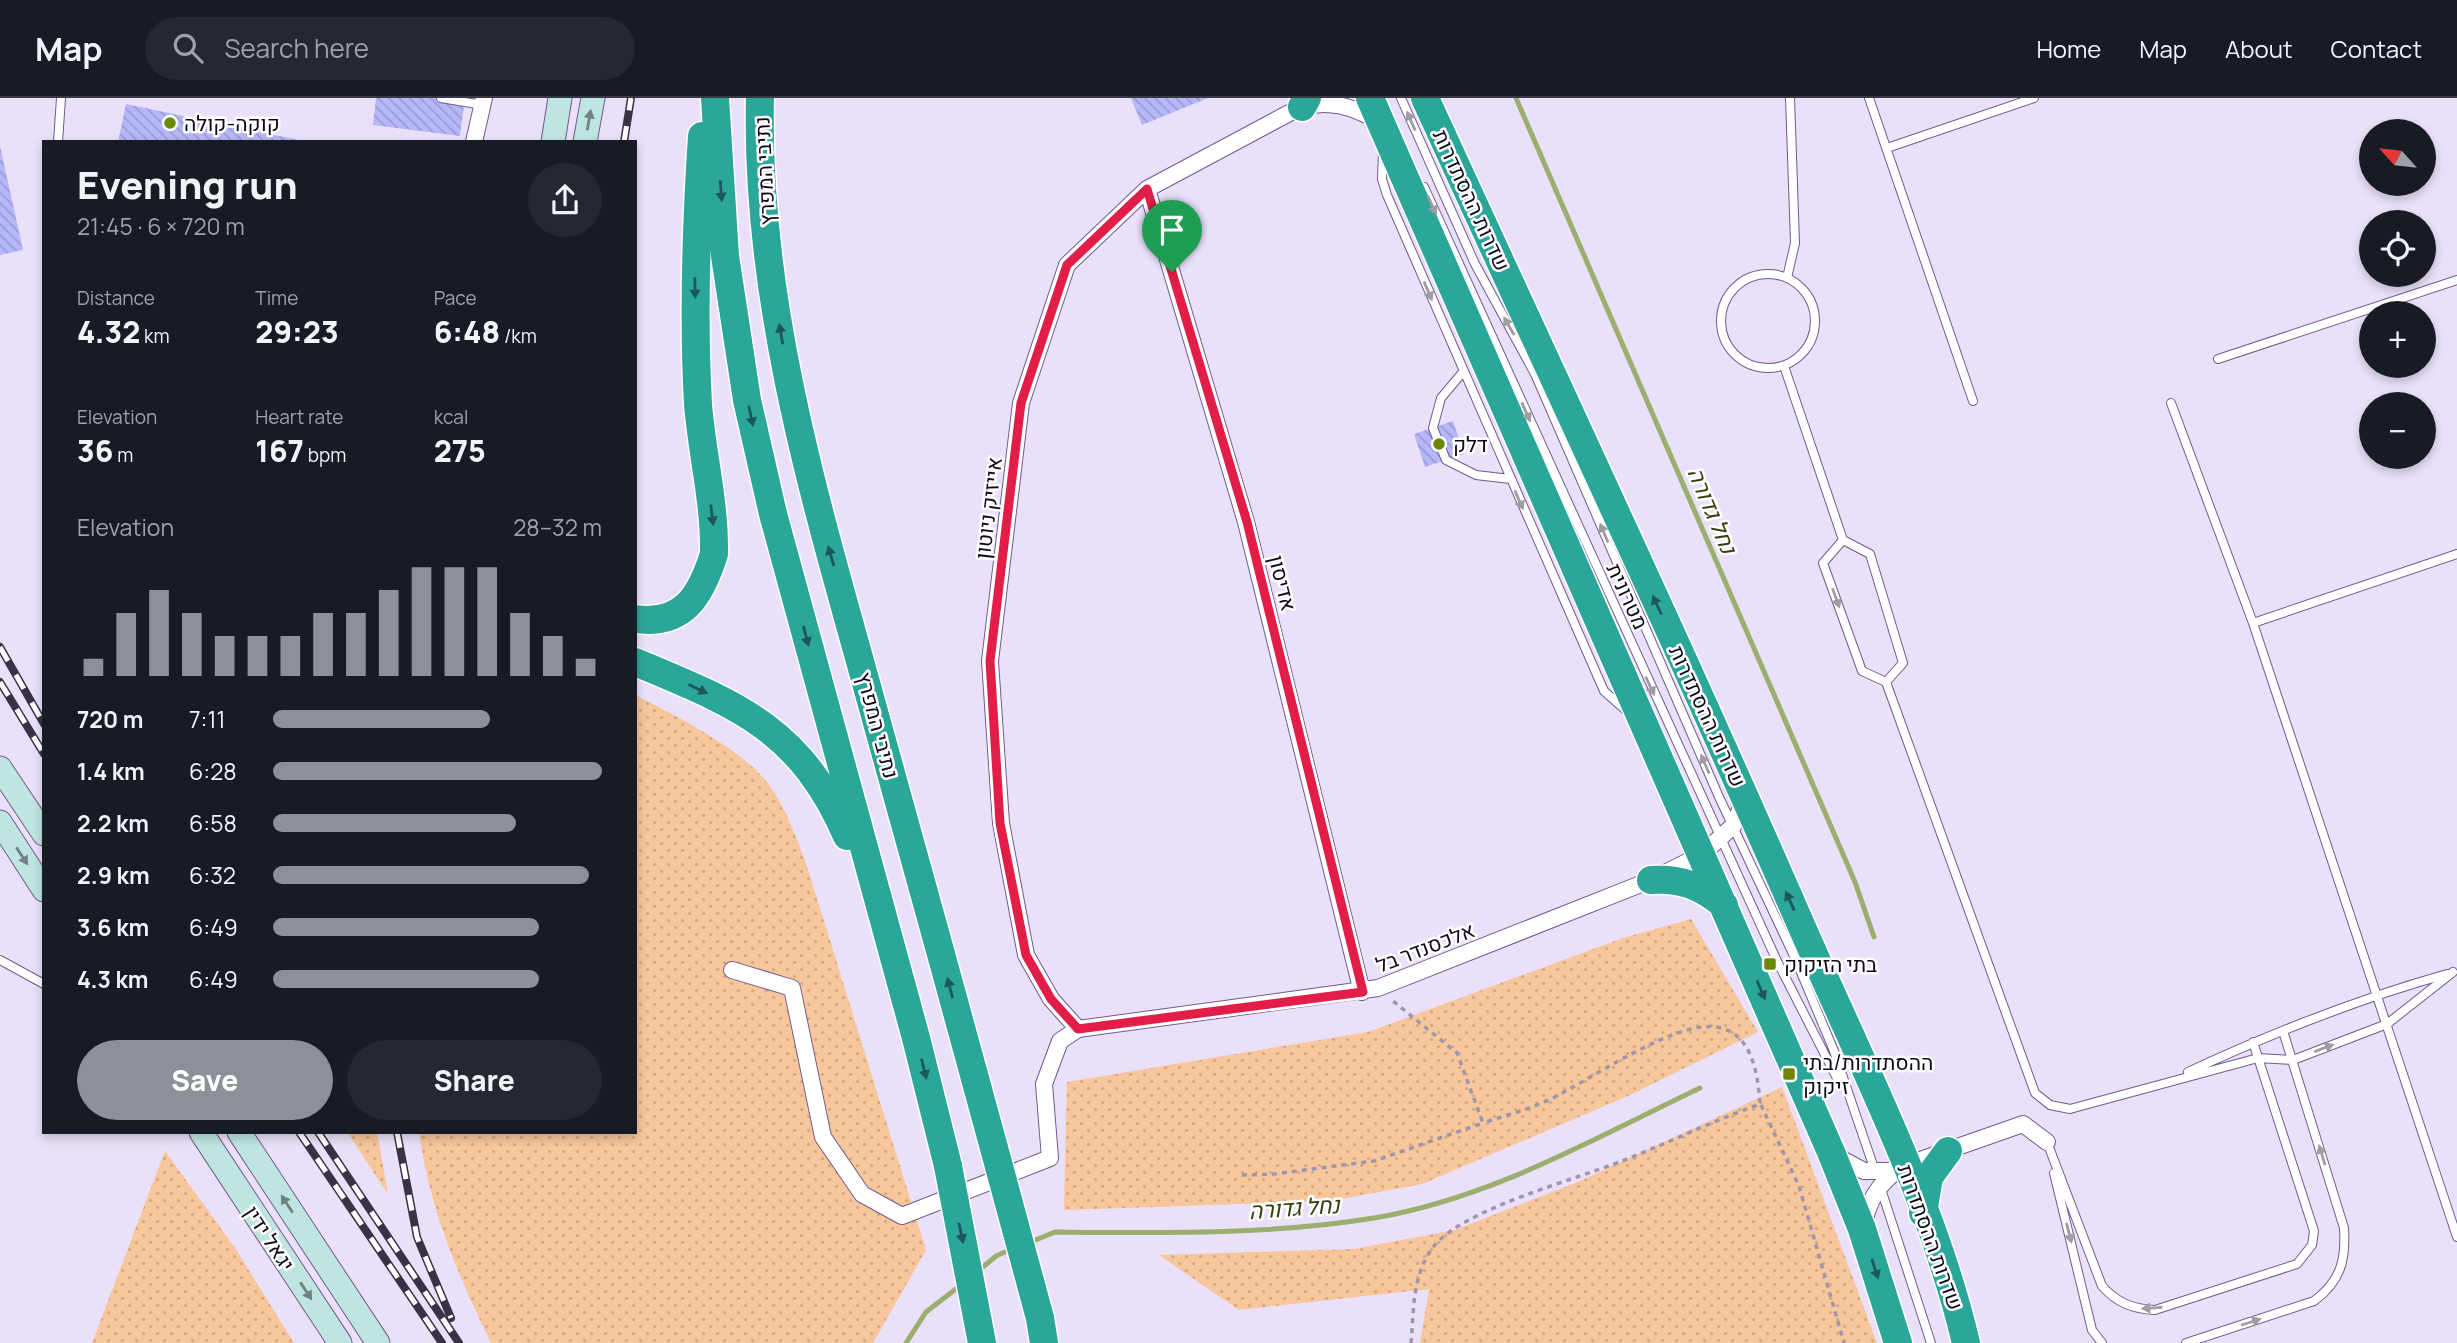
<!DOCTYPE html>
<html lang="en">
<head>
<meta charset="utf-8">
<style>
  :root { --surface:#171b24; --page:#242831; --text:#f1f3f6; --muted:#9ea1a6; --line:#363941; --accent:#8c9099 }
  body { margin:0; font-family:Manrope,Heebo,sans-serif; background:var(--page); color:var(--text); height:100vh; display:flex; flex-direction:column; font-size:26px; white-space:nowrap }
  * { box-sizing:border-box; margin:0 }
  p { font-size:23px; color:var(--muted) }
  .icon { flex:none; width:38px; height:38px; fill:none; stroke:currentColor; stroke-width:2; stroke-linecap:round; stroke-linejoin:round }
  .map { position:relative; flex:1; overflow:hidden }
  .details { position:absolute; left:42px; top:42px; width:595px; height:994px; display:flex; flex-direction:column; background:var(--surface); border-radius:0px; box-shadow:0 4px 10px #0003 }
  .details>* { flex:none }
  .needle { width:46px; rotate:297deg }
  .fabs { position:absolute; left:2359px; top:21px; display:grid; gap:14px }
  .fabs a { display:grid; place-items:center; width:77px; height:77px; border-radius:50%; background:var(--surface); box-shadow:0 4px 10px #0003; font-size:35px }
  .pin { position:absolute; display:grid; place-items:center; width:60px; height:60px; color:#fff; margin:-72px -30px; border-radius:50% 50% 50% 0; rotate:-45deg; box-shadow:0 0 7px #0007 }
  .pin .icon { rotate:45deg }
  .round { display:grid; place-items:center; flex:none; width:74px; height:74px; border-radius:37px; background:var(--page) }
  .summary { display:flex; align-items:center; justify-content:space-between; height:119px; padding:0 35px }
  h1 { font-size:38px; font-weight:800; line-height:52px }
  .metrics { display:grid; grid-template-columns:repeat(3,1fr); gap:10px; height:119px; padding:7px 35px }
  .metrics div { display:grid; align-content:center }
  .metrics b { font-size:30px; font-weight:800 }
  .metrics small { font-size:19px; font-weight:400 }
  .metrics p { font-size:19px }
  .chart { height:196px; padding:14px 35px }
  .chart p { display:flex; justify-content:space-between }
  .chart svg { width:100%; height:126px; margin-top:7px; stroke:var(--accent); stroke-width:6 }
  .button { display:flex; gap:14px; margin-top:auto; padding:14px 35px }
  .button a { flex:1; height:80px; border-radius:42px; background:var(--accent); color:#fff; font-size:28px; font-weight:800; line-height:80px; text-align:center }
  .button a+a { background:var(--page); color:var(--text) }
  ul { padding:0 35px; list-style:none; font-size:23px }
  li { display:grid; grid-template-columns:112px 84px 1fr; align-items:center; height:52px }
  li i { height:18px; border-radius:9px; background:var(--accent) }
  header { display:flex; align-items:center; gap:42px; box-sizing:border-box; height:98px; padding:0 35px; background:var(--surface); border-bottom:2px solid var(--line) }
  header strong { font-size:33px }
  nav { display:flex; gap:38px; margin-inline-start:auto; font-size:24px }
  .search { width:490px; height:63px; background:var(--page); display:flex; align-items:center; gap:18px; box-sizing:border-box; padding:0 24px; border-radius:38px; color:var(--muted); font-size:26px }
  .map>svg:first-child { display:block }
  .green { fill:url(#green-dots) }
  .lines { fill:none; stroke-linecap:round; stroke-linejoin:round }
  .stream { stroke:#9aaf6e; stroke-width:5 }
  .building { fill:url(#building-back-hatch) }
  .lane-casing { stroke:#715a90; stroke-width:10 }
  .street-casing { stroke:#715a90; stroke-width:18 }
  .secondary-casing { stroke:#715a90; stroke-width:25 }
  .highway-casing { stroke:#fff; stroke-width:31 }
  .path { stroke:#9f96ad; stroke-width:3.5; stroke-dasharray:5 5; stroke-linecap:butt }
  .lane { stroke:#fff; stroke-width:8 }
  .street { stroke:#fff; stroke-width:16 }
  .secondary { stroke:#bfe5e0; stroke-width:23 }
  .highway { stroke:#2ba799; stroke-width:28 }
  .rail-casing { stroke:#3a3146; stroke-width:8 }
  .rail { stroke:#fff; stroke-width:5; stroke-dasharray:16; stroke-linecap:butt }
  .highway-bridge-casing { stroke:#fff; stroke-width:31; stroke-linecap:butt }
  .highway-bridge { stroke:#2ba799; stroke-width:28 }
  .oneway { fill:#708187 }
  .oneway2 { fill:#9f9ca4 }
  .oneway3 { fill:#1e575a }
  .route-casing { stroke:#fff; stroke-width:14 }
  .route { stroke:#e11d48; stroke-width:9 }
  .poi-dot { fill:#6b8800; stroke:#fff; stroke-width:2.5 }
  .labels { text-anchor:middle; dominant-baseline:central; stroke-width:5; stroke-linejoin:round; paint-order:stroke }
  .poi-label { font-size:21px; fill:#10071b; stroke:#fff; text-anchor:start }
  .street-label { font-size:21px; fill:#10071b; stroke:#fff }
  .water-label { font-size:23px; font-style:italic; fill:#334110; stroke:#fff }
</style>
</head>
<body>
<header>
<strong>Map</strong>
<div class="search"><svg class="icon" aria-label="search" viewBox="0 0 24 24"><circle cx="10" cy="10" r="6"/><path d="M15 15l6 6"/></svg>Search here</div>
<nav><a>Home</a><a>Map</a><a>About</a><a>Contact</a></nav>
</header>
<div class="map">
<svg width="2457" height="1245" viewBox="0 0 2457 1245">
  <defs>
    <pattern id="green-dots" width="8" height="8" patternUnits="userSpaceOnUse" patternTransform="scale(1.75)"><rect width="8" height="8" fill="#f7c69a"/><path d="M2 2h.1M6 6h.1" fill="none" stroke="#d3a984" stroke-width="1.8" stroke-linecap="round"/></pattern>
    <pattern id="building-back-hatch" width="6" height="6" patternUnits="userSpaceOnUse" patternTransform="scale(1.75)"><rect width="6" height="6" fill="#b6b7f8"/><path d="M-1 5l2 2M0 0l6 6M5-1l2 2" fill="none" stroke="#9b9cd4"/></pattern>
  </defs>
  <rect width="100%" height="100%" fill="#eae0f9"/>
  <!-- green -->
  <path class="green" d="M635,597C675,617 738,649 766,683C785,707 795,737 806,765L926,1152L873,1245H491C457,1175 430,1112 419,1034H635Z
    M1691,821L1758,934L1628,998L1422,1086L1331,1103L1064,1112L1067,984L1368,934L1623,840Z
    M1782,989L1877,1245H1420L1429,1191L1239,1212L1159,1157L1354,1151L1455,1132L1580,1083Z
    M347,1034H377L388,1096Z
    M165,1053L235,1150L294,1245H92Z"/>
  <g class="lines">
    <!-- stream -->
    <path class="stream" d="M1516,0L1855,784L1874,839
      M1028,1145L1055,1134C1160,1135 1270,1137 1374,1120C1490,1101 1595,1040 1700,990
      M977,1174L996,1158L1012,1151
      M906,1245L926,1214L961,1187"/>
  </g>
  <!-- building -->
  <path class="building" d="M376,0H465L460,38L373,27Z
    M1131,0H1208L1142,27Z
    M126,6L303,43V44H118Z
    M0,48L23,152L0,157Z
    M1453,323L1464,356L1425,369L1414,336Z"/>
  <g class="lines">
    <defs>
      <path id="lane" d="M441,0L483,7
        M1401,0L1475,166L1535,276L1719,699L1795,860L1834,953L1875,1073
        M1869,0L1973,303
        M58,44L61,0
        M1887,50L2034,0
        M1383,53L1382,81L1387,97L1604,593L1630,616
        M1424,89L1777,863L1841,988
        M1721 223a47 47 0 1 1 94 0a47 47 0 1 1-94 0Z
        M1787,180L1795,145L1790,0
        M2218,261L2457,182
        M1784,268L1843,442L1870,456L1903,565L1886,584
        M1463,274L1441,300L1433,330L1446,362L1476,377L1510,381
        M2171,305L2253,525L2457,1139
        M1843,442L1823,465L1862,573L1886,584L2035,995L2050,1007L2070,1011L2258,960L2293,962L2387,926L2453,874
        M2253,525L2457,456
        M0,862L44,886
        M2188,974C2272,935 2358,901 2447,876
        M2047,1044L2102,1188C2117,1205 2133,1211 2155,1212L2297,1166L2312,1147L2314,1133L2253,944
        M2054,1075L2092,1232L2102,1245
        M1880,1088L1931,1245
        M2186,1245L2314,1203C2341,1183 2346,1162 2344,1130L2283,933"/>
      <path id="street" d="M1302,9C1331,1 1352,9 1379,23
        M474,44L484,0
        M1147,91L1246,424L1362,894
        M732,872L792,890L823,1039L862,1096L902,1118L1050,1060L1044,986L1060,943L1078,931L1378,890L1651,782L1701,757L1733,728L1745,701
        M1078,931L1051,901L1026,857L1001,725L990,563L1021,305L1067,167L1147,91L1308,5
        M1836,1058L1864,1073H1889L2023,1026L2047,1044
        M1863,1129C1868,1104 1878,1085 1900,1071"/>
      <path id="secondary" d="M553,44L560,0
        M585,44L593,0
        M0,670L44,736
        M0,724L44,792
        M201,1034L340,1245
        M239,1034L378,1245"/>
      <path id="highway" d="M715,0L725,158L747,302L773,416L916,940L948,1068
        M760,0C755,195 811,388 863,574C907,733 951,891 994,1050
        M1370,0L1831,1054L1862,1131L1898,1245
        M1425,0C1550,273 1678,545 1798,820C1857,957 1932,1100 1966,1245
        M1302,9L1307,0
        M635,521C684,528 701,497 714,456C715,405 702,356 698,306C693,216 696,128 702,38
        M635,564C738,607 800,630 847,738
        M1651,782C1681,780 1701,788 1724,807
        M1923,1115L1929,1079L1948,1053
        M1040,1220L1044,1245"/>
    </defs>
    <!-- lane casing -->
    <use href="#lane" class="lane-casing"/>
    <!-- street casing -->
    <use href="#street" class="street-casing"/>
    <!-- secondary casing -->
    <use href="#secondary" class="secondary-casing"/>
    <!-- highway casing -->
    <use href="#highway" class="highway-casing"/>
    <!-- path -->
    <path class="path" d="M1761,1007L1799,1088L1844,1245
      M1242,1077L1274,1076L1374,1063L1483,1025L1457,955L1393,903
      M1411,1245C1414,1211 1412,1176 1434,1148C1464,1111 1574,1082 1622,1063C1668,1045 1713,1023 1760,1006C1758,978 1753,938 1721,930C1677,918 1586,986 1544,1004C1524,1013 1503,1018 1483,1025"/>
    <!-- lane -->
    <use href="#lane" class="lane"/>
    <!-- street -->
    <use href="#street" class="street"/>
    <!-- secondary -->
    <use href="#secondary" class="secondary"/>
    <!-- highway -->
    <use href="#highway" class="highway"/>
    <defs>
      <path id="rail" d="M624,44L631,0
        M0,549L44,626
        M0,584L44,656
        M299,1034L442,1245
        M318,1034L459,1245
        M397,1034L417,1139L451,1220"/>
    </defs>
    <!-- rail casing -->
    <use href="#rail" class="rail-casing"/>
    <!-- rail -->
    <use href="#rail" class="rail"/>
    <defs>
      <path id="highway-bridge" d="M994,1050L1040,1220
        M948,1068L982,1245"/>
    </defs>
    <!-- highway-bridge casing -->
    <use href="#highway-bridge" class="highway-bridge-casing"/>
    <!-- highway-bridge -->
    <use href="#highway-bridge" class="highway-bridge"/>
  </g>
  <!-- one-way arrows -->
  <defs><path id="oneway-solid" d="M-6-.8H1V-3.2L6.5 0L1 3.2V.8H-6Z" transform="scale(1.75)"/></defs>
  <g class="oneway">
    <use href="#oneway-solid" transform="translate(589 22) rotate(-80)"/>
    <use href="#oneway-solid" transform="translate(22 758) rotate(57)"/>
    <use href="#oneway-solid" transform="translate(287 1106) rotate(-123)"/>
    <use href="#oneway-solid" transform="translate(306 1193) rotate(57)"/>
  </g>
  <g class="oneway2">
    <use href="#oneway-solid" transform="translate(1411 23) rotate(-114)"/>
    <use href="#oneway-solid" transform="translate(1432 107) rotate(65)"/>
    <use href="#oneway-solid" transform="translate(1428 193) rotate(67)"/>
    <use href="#oneway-solid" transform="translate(1509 228) rotate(-120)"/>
    <use href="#oneway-solid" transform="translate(1526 314) rotate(66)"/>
    <use href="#oneway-solid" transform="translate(1519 402) rotate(66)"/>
    <use href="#oneway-solid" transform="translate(1604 435) rotate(-113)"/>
    <use href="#oneway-solid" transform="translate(1836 500) rotate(70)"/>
    <use href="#oneway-solid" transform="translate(1650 588) rotate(65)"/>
    <use href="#oneway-solid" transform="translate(1705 666) rotate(-114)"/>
    <use href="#oneway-solid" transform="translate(2324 950) rotate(-21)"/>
    <use href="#oneway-solid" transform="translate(2322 1057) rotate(-107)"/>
    <use href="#oneway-solid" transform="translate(2069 1135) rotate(76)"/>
    <use href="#oneway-solid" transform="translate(2152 1210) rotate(176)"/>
    <use href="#oneway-solid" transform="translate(2251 1224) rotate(-18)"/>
  </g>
  <g class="oneway3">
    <use href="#oneway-solid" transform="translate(721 93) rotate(86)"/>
    <use href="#oneway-solid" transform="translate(695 190) rotate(89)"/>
    <use href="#oneway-solid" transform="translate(781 236) rotate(-100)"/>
    <use href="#oneway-solid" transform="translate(751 318) rotate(78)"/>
    <use href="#oneway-solid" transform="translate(712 417) rotate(83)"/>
    <use href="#oneway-solid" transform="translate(831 458) rotate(-106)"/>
    <use href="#oneway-solid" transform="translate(1657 507) rotate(-115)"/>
    <use href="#oneway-solid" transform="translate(806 538) rotate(75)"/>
    <use href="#oneway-solid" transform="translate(698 591) rotate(25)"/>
    <use href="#oneway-solid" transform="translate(1790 803) rotate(-114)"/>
    <use href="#oneway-solid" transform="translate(950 890) rotate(-105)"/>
    <use href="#oneway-solid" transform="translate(1761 892) rotate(67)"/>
    <use href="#oneway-solid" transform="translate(924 971) rotate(76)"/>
    <use href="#oneway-solid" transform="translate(961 1135) rotate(78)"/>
    <use href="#oneway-solid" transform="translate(1875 1171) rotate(72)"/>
  </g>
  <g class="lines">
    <defs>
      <path id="route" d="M1147,91L1247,424L1363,894L1078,931L1051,901L1026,857L1000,725L990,563L1021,305L1067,167Z"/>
    </defs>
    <!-- route casing -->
    <use href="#route" class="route-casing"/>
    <!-- route -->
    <use href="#route" class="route"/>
  </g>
  <!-- markers -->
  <g class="poi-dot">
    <circle cx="170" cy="25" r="7"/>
    <circle cx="1439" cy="346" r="7"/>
    <rect x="1763" y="859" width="14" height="14" rx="3.5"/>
    <rect x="1782" y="969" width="14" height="14" rx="3.5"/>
  </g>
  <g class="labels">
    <!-- poi labels -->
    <g class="poi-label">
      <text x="184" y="25">קוקה-קולה</text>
      <text x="1453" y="346">דלק</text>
      <text x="1784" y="866">בתי הזיקוק</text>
      <text x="1803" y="964">ההסתדרות/בתי<tspan x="1803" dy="24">זיקוק</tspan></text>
    </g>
    <!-- street labels -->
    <g class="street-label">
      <text transform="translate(764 73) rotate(-93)">נתיבי המפרץ</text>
      <text transform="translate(1472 102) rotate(65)">שדרות ההסתדרות</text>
      <text transform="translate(988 410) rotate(-83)">אייזיק ניוטון</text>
      <text transform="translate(1283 485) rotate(76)">אדיסון</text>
      <text transform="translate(1628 498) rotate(65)">מטרונית</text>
      <text transform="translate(1708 618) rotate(65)">שדרות ההסתדרות</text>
      <text transform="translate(878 627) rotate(75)">נתיבי המפרץ</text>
      <text transform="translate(1425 849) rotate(-21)">אלכסנדר בל</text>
      <text transform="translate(1931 1139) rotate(70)">שדרות ההסתדרות</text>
      <text transform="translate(270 1140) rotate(57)">יגאל ידין</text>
    </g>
    <!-- water labels -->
    <g class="water-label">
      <text transform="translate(1713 412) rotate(67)">נחל גדורה</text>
      <text transform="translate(1294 1109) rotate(-4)">נחל גדורה</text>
    </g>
  </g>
</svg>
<div class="fabs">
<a><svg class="needle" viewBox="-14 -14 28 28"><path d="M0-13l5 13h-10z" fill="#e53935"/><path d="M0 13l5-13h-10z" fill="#9ea1a6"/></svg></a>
<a><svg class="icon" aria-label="locate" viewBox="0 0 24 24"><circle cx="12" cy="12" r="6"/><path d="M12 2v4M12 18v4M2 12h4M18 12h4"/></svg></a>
<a>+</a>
<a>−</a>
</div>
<div class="pin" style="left:1172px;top:174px;background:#1e9e55"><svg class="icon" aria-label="arrive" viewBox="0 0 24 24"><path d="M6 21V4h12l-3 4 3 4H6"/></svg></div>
<section class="details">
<div class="summary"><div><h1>Evening run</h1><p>21:45 · 6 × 720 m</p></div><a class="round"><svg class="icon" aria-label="share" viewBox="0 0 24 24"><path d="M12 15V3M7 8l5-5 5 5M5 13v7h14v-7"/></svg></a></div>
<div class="metrics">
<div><p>Distance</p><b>4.32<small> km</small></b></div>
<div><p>Time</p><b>29:23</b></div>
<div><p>Pace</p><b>6:48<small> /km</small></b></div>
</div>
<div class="metrics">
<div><p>Elevation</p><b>36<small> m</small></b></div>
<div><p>Heart rate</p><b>167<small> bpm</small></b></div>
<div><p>kcal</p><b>275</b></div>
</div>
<div class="chart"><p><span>Elevation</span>28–32 m</p>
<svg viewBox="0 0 160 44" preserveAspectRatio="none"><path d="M5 44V38M15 44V22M25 44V14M35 44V22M45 44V30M55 44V30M65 44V30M75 44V22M85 44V22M95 44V14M105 44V6M115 44V6M125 44V6M135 44V22M145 44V30M155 44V38"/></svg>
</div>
<ul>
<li><b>720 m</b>7:11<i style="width:66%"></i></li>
<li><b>1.4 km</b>6:28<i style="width:100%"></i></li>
<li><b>2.2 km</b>6:58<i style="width:74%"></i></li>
<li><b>2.9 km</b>6:32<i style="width:96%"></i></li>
<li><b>3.6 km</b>6:49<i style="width:81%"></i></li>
<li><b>4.3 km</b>6:49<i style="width:81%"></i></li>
</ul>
<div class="button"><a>Save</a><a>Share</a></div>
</section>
</div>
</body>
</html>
